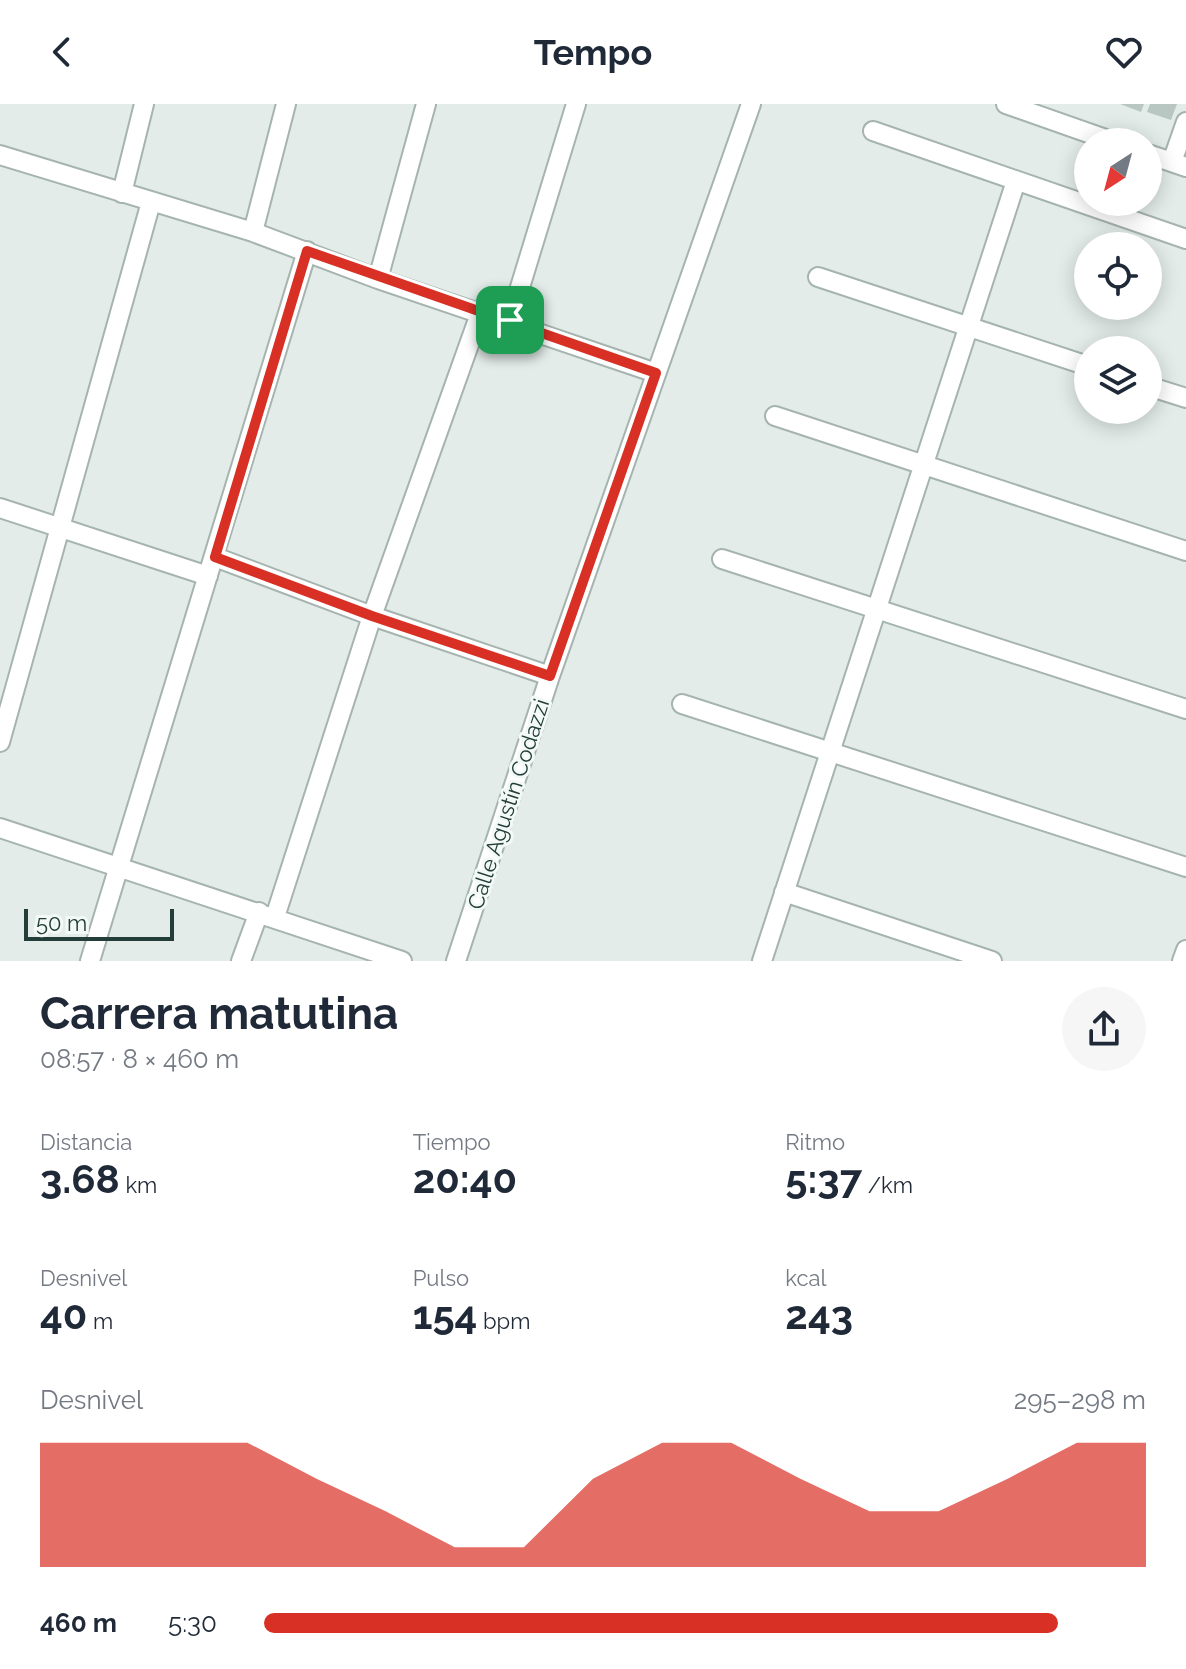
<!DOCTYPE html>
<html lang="es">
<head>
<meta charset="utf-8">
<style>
  :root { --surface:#fff; --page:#f6f6f7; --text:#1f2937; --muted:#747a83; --accent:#d93025 }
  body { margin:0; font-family:Raleway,sans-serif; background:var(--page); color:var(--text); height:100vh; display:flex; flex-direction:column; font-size:30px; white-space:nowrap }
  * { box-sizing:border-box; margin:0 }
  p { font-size:26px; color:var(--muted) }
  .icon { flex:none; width:44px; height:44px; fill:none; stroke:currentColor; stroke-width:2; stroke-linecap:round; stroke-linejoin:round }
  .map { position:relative; height:857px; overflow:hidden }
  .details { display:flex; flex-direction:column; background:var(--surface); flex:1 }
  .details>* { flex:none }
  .needle { width:52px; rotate:216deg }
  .tools { position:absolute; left:1074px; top:24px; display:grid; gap:16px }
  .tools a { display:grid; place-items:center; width:88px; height:88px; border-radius:50%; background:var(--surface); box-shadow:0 4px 20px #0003; font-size:40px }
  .scale { position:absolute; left:24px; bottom:20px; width:150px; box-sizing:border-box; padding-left:8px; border:4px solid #233d38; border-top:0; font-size:22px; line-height:28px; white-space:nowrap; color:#233d38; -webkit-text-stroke:6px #f3f9f6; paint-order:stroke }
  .pin { position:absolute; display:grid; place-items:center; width:68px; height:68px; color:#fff; margin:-34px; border-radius:16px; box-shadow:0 4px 12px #0006 }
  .round { display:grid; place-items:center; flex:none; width:84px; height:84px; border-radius:42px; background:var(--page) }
  .head { display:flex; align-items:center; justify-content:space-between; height:136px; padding:0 40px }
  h1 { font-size:44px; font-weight:700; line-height:60px }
  .figures { display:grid; grid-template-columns:repeat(3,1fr); gap:12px; height:136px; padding:8px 40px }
  .figures div { display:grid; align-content:center }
  .figures b { font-size:40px; font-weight:700 }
  .figures small { font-size:22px; font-weight:400 }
  .figures p { font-size:22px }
  .chart { height:224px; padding:16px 40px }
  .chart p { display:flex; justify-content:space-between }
  .chart svg { width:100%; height:144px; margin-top:8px; fill:var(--accent); opacity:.7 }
  ul { padding:0 40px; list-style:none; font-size:26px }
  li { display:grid; grid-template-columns:128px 96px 1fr; align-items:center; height:60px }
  li i { height:20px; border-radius:10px; background:var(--accent) }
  header { display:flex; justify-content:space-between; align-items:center; height:104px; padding:0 40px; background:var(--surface); font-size:36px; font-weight:700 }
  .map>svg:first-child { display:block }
  .building { fill:#b8c7c2 }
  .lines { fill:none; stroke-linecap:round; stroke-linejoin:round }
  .minor-casing { stroke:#a6b4b0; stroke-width:22 }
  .minor { stroke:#fff; stroke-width:18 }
  .route-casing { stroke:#fff; stroke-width:16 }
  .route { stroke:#d93025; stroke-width:10 }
  .labels { text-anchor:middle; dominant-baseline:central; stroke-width:6; stroke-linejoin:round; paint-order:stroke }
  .street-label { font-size:22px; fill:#233d38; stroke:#f3f9f6 }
</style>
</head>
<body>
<header><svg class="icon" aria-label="back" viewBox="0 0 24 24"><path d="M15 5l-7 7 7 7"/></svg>Tempo<svg class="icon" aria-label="heart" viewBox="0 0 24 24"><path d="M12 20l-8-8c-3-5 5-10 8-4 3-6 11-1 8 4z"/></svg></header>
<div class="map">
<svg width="1186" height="857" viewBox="0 0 1186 857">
  <rect width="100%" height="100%" fill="#e3ece9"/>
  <!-- building -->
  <path class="building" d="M1120,0H1144L1141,8Z
    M1150,0H1177L1171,16L1147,8Z"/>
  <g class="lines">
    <defs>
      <path id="minor" d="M1006,0L1114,38
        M873,27L1186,135
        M1148,50L1186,63
        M0,51L253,128L378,175L656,269
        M1172,58L1186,18
        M122,89L144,0
        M253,128L286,0
        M818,173L1088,262
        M378,175L426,0
        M510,216L576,0
        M1148,282L1186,294
        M775,312L1186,447
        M0,404L208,472
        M215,453L372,512L550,572
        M722,455L1186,605
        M682,600L1186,763
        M0,638L151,98
        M0,724L402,857
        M784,788L992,857
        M275,813L372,512L481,207
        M90,857L307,147
        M241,857L259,808
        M456,857L550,572L751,0
        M762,857L1016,77
        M1182,857L1186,846"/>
    </defs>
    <!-- minor casing -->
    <use href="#minor" class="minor-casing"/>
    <!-- minor -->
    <use href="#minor" class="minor"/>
  </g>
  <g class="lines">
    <defs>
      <path id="route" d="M307,147L656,269L550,572L372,512L215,453Z"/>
    </defs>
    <!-- route casing -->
    <use href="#route" class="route-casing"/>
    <!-- route -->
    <use href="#route" class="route"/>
  </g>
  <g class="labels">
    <!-- street labels -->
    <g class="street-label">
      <text transform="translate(508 700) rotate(-72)">Calle Agustín Codazzi</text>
    </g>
  </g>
</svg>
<div class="tools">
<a><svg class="needle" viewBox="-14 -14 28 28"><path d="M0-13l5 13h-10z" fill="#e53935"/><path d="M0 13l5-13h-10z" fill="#747a83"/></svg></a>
<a><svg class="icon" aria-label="locate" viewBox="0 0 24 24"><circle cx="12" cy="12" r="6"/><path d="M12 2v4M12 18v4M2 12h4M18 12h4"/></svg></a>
<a><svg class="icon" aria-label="layers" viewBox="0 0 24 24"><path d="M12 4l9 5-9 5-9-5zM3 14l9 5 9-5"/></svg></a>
</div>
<div class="scale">50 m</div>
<div class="pin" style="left:510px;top:216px;background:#1e9e55"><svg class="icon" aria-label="arrive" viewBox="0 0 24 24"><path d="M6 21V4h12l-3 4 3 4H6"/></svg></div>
</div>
<section class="details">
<div class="head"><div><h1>Carrera matutina</h1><p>08:57 · 8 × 460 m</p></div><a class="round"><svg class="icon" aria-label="share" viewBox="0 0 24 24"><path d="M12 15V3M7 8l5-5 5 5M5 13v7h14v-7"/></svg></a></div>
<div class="figures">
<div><p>Distancia</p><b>3.68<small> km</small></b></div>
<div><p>Tiempo</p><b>20:40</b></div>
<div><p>Ritmo</p><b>5:37<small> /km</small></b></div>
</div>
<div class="figures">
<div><p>Desnivel</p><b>40<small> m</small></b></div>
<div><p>Pulso</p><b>154<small> bpm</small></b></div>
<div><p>kcal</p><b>243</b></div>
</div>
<div class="chart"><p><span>Desnivel</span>295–298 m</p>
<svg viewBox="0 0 160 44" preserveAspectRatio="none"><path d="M0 44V6L10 6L20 6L30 6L40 17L50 27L60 38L70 38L80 17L90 6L100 6L110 17L120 27L130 27L140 17L150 6L160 6V44z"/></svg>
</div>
<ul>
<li><b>460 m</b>5:30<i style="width:90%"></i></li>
</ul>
</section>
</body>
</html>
